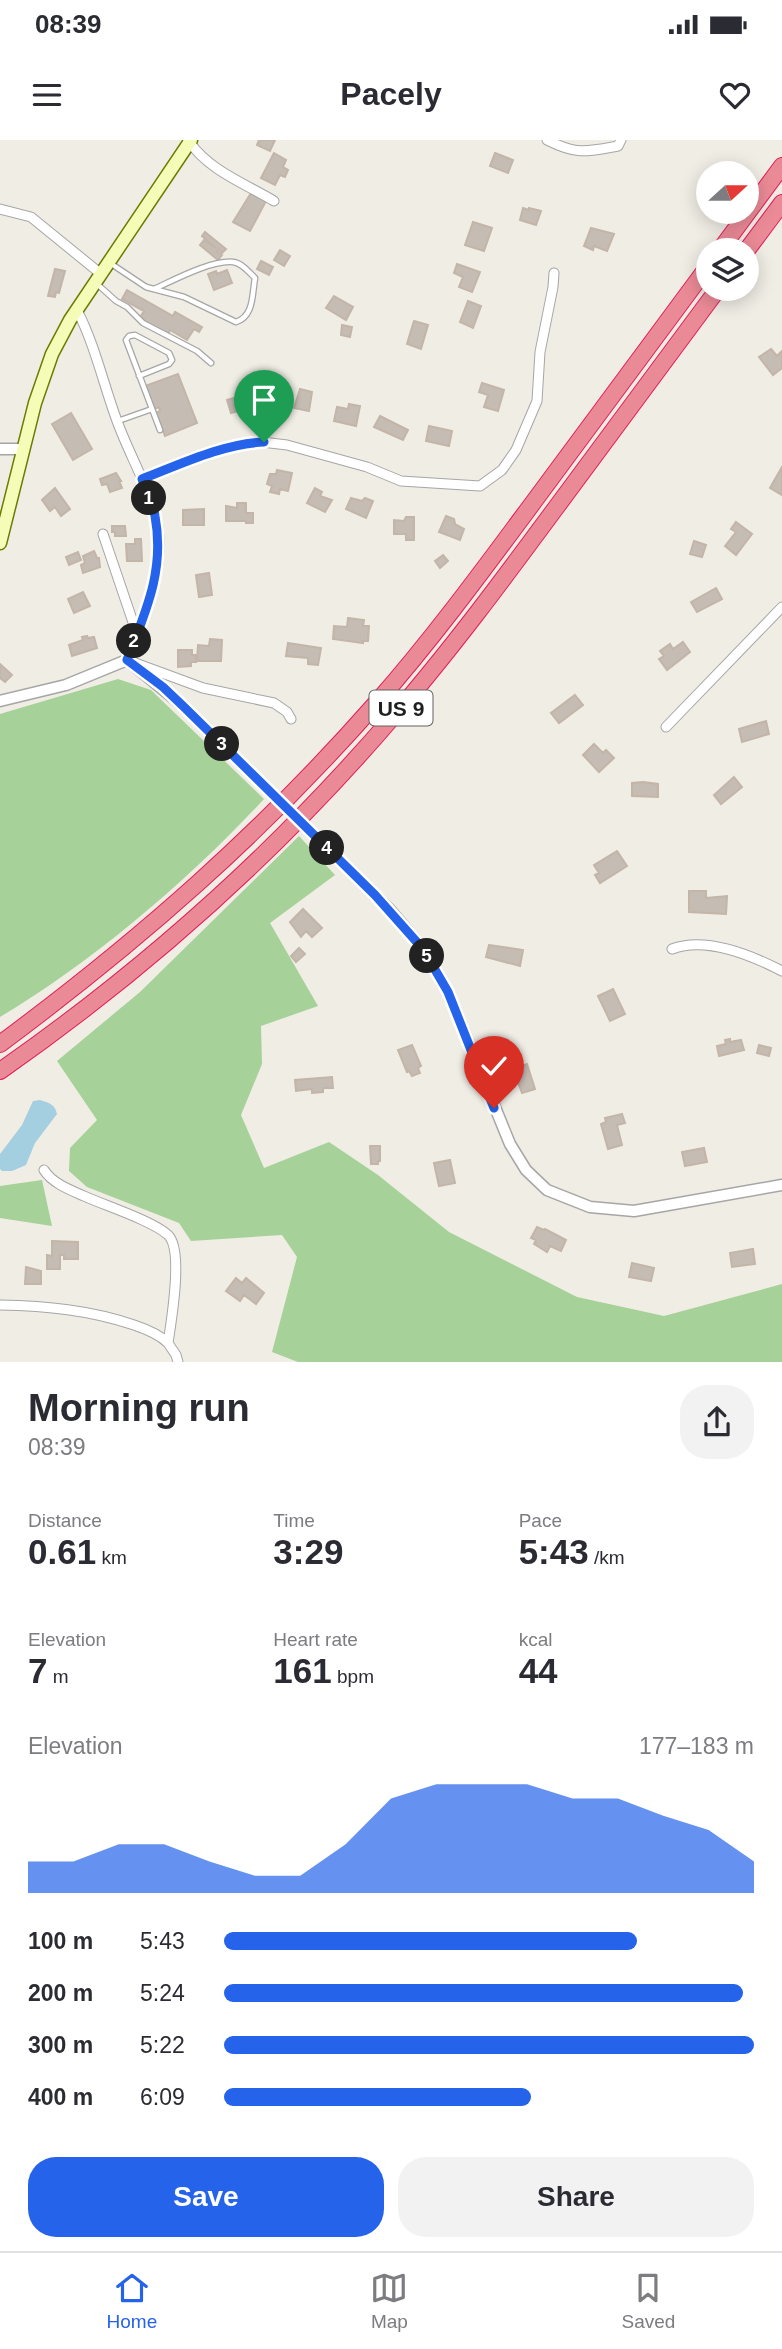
<!DOCTYPE html>
<html lang="en">
<head>
<meta charset="utf-8">
<style>
  :root { --surface:#fff; --page:#f2f2f3; --text:#2b2b33; --muted:#7c7c81; --line:#e1e1e2; --accent:#2563eb }
  body { margin:0; font-family:Helvetica,sans-serif; background:var(--page); color:var(--text); height:100vh; display:flex; flex-direction:column; font-size:26px; white-space:nowrap }
  * { box-sizing:border-box; margin:0 }
  p { font-size:23px; color:var(--muted) }
  .icon { flex:none; width:38px; height:38px; fill:none; stroke:currentColor; stroke-width:2; stroke-linecap:round; stroke-linejoin:round }
  .map { position:relative; height:1222px; overflow:hidden }
  .details { display:flex; flex-direction:column; background:var(--surface); flex:1 }
  .details>* { flex:none }
  .needle { width:46px; rotate:69deg }
  .fabs { position:absolute; left:696px; top:21px; display:grid; gap:14px }
  .fabs a { display:grid; place-items:center; width:63px; height:63px; border-radius:50%; background:var(--surface); box-shadow:0 4px 18px #0003; font-size:35px }
  .pin { position:absolute; display:grid; place-items:center; width:60px; height:60px; color:#fff; margin:-72px -30px; border-radius:50% 50% 50% 0; rotate:-45deg; box-shadow:0 0 7px #0007 }
  .pin .icon { rotate:45deg }
  .km { position:absolute; width:35px; height:35px; margin:-18px; border-radius:50%; background:#222; color:#fff; font-size:19px; line-height:35px; text-align:center }
  .round { display:grid; place-items:center; flex:none; width:74px; height:74px; border-radius:28px; background:var(--page) }
  .overview { display:flex; align-items:center; justify-content:space-between; height:119px; padding:0 28px }
  h1 { font-size:38px; font-weight:700; line-height:52px }
  .figures { display:grid; grid-template-columns:repeat(3,1fr); gap:10px; height:119px; padding:7px 28px }
  .figures div { display:grid; align-content:center }
  .figures b { font-size:35px; font-weight:700 }
  .figures small { font-size:19px; font-weight:400 }
  .figures p { font-size:19px }
  .chart { height:196px; padding:14px 28px }
  .chart p { display:flex; justify-content:space-between }
  .chart svg { width:100%; height:126px; margin-top:7px; fill:var(--accent); opacity:.7 }
  .cta { display:flex; gap:14px; margin-top:auto; padding:14px 28px }
  .cta a { flex:1; height:80px; border-radius:28px; background:var(--accent); color:#fff; font-size:28px; font-weight:700; line-height:80px; text-align:center }
  .cta a+a { background:var(--page); color:var(--text) }
  ul { padding:0 28px; list-style:none; font-size:23px }
  li { display:grid; grid-template-columns:112px 84px 1fr; align-items:center; height:52px }
  li i { height:18px; border-radius:9px; background:var(--accent) }
  .status { display:flex; justify-content:space-between; align-items:center; height:49px; padding:0 35px; background:var(--surface); direction:ltr }
  .status svg { height:19px; fill:currentColor }
  header { display:flex; justify-content:space-between; align-items:center; height:91px; padding:0 28px; background:var(--surface); font-size:32px; font-weight:700 }
  .dock { display:flex; justify-content:space-around; align-items:center; height:98px; border-top:2px solid var(--line); background:var(--surface); font-size:19px; color:var(--muted) }
  .dock a { display:grid; justify-items:center; gap:4px }
  .dock .on { color:var(--accent) }
  .map>svg:first-child { display:block }
  .forest { fill:#a6d198 }
  .water { fill:#a4cfe0 }
  .building { fill:#c5bcb4; stroke:#c3b5a7; stroke-width:2 }
  .lines { fill:none; stroke-linecap:round; stroke-linejoin:round }
  .service-casing { stroke:#a6a6a6; stroke-width:7 }
  .minor-casing { stroke:#a6a6a6; stroke-width:11 }
  .tertiary-casing { stroke:#a6a6a6; stroke-width:13 }
  .secondary-casing { stroke:#697c00; stroke-width:15 }
  .motorway-casing { stroke:#e31e57; stroke-width:18 }
  .service { stroke:#fff; stroke-width:4.5 }
  .minor { stroke:#fff; stroke-width:9 }
  .tertiary { stroke:#fff; stroke-width:10 }
  .secondary { stroke:#f5fcb7; stroke-width:12 }
  .motorway { stroke:#eb8a97; stroke-width:16 }
  .tertiary-bridge-casing { stroke:#a6a6a6; stroke-width:13; stroke-linecap:butt }
  .tertiary-bridge { stroke:#fff; stroke-width:10 }
  .route-casing { stroke:#fff; stroke-width:14 }
  .route { stroke:#2563eb; stroke-width:9 }
  .labels { text-anchor:middle; dominant-baseline:central; stroke-width:5; stroke-linejoin:round; paint-order:stroke }
  .shield { fill:#fff; stroke:#626262; stroke-width:2 }
  .shield-label { font-size:21px; font-weight:bold; fill:#1f1f1f }
</style>
</head>
<body>
<div class="status"><b>08:39</b><svg viewBox="0 0 49 12"><path d="M0 12V9h3v3zM5 12V6h3v6zM10 12V3h3v9zM15 12V0h3v12zM26 1h20v11H26zM47 4h2v5h-2z"/></svg></div>
<header><svg class="icon" aria-label="menu" viewBox="0 0 24 24"><path d="M4 6h16M4 12h16M4 18h16"/></svg>Pacely<svg class="icon" aria-label="heart" viewBox="0 0 24 24"><path d="M12 20l-8-8c-3-5 5-10 8-4 3-6 11-1 8 4z"/></svg></header>
<div class="map">
<svg width="782" height="1222" viewBox="0 0 782 1222">
  <rect width="100%" height="100%" fill="#f0ede5"/>
  <!-- forest -->
  <path class="forest" d="M118,539L151,550L264,659C191,738 93,822 0,877V574Z
    M299,696L335,735L270,783L318,866L261,886L262,924L241,975L264,1028L329,1002L378,1035L449,1092L577,1157L664,1176L782,1144V1222H298L272,1212L297,1117L282,1095L191,1101L179,1083L87,1047L69,1031L70,1008L97,980L57,921L140,852Z
    M42,1040L52,1086L0,1078V1046Z"/>
  <!-- water -->
  <path class="water" d="M40,960C49,963 55,964 57,974L35,1003L26,1025L12,1031H2L0,1029V1014L22,985L33,961Z"/>
  <!-- building -->
  <path class="building" d="M259,0H275L270,11L257,5Z
    M274,13L286,20L283,27L288,30L285,37L280,35L275,45L261,38Z
    M495,13L513,20L508,33L490,26Z
    M251,53L266,61L250,91L233,82Z
    M523,68L529,70V68L541,71L536,85L520,80Z
    M473,82L492,88L484,111L465,105Z
    M591,88L614,94L607,111L594,106L593,110L584,106Z
    M205,92L226,109L222,113L219,110L217,112L222,115L218,120L200,105L204,100L216,108L202,96Z
    M280,110L290,116L284,126L274,120Z
    M261,121L273,127L269,135L257,129Z
    M457,124L480,132L472,152L459,147L463,137L454,133Z
    M55,129L65,131L59,153L56,152L55,157L48,156Z
    M227,130L232,143L214,150L208,134L216,131L217,134Z
    M127,150L173,176L175,172L202,187L199,192L194,189L187,200L170,190L168,195L139,179L144,171L122,159Z
    M334,156L353,167L346,180L326,168Z
    M468,161L481,166L473,188L460,182Z
    M414,181L428,185L421,209L407,204Z
    M342,185L352,187L350,197L341,195Z
    M771,209L777,216L782,211V228L773,235L759,217Z
    M178,234L197,283L165,296L156,273L160,271L159,267L154,269L145,246Z
    M482,243L504,250L498,271L484,267L488,255L479,252Z
    M300,249L312,252L309,271L294,268Z
    M244,255L245,259L255,255L259,265L231,273L227,260Z
    M349,264L360,266L356,286L334,281L337,267L348,269Z
    M71,273L92,309L73,320L52,284Z
    M380,276L408,290L403,300L374,287Z
    M429,286L452,291L449,306L426,301Z
    M782,327V355L770,348Z
    M277,330L292,333L288,351L280,349L279,354L270,352L272,346L267,344L270,334H276Z
    M116,333L121,341H119L122,348L110,352L107,344L102,345L100,339Z
    M55,348L70,369L61,376L55,367L50,371L42,360Z
    M315,348L322,352L320,356L332,360L325,372L307,363Z
    M351,358L362,361L365,358L373,361L366,378L346,369Z
    M237,363H246V373H253V383H246V381H226V366L237,368Z
    M204,369V385H183V370Z
    M446,376L454,379L455,384L464,389L460,400L439,392Z
    M406,377H414V400H406V394H394V380L404,381Z
    M736,382L752,394L736,415L725,406L736,392L731,389Z
    M112,386H125L126,396H115V392H112Z
    M135,399H141L142,421H127L126,404H135Z
    M694,401L706,405L702,417L690,414Z
    M94,411L97,418H99L100,427L83,433L81,425L85,423L83,416Z
    M78,412L81,420L69,425L66,417Z
    M443,415L448,421L440,428L435,421Z
    M209,433L212,455L199,457L196,435Z
    M716,448L722,459L697,472L691,462Z
    M83,452L90,466L74,473L68,459Z
    M348,478L364,480L363,486H369L368,501H363V503L333,499L334,486L347,487Z
    M87,496L88,498L94,497L97,508L72,516L69,505L83,500L82,497Z
    M210,499L222,500L221,521H197L198,505L209,506Z
    M683,502L690,512L667,530L659,519L664,516L660,511L670,504L673,509Z
    M288,503L321,508L318,525L308,524V518L286,516Z
    M178,510H192V515H196V522H191V526L178,527Z
    M0,524L12,535L5,542L0,538Z
    M575,555L583,565L559,583L551,573Z
    M766,581L769,594L742,602L739,589Z
    M594,604L603,613L606,610L614,618L599,632L583,615Z
    M734,637L742,647L721,664L714,655Z
    M643,642L658,644V657L632,656V643Z
    M617,711L627,726L600,743L595,735L599,733L594,725Z
    M689,751H706V758L727,756L726,774L689,772Z
    M303,769L322,788L312,797L306,791L301,797L290,782Z
    M489,805L523,810L520,826L486,817Z
    M299,808L305,814L296,822L291,816Z
    M613,849L625,874L610,881L598,856Z
    M730,899V902L741,900L744,910L719,916L717,906L726,904L725,900Z
    M412,905L421,926L418,928L420,933L412,936L409,931L407,932L398,910Z
    M759,905L771,908L769,916L757,913Z
    M527,924L535,949L522,953L513,929Z
    M332,937L333,948H323V952L312,953V949L296,951L295,940Z
    M622,974L625,983L617,985L622,1005L608,1009L601,984L606,982L605,978Z
    M370,1006H380V1021H378V1024H371Z
    M704,1008L707,1022L685,1026L682,1012Z
    M450,1020L455,1043L439,1046L434,1023Z
    M537,1087L544,1090L545,1089L566,1100L561,1111L550,1106L547,1112L534,1104L536,1100L531,1098Z
    M52,1101L78,1102V1119H64V1115H60V1129H47V1115L52,1116Z
    M753,1109L755,1124L732,1127L730,1113Z
    M632,1123L654,1128L651,1141L629,1137Z
    M26,1127L41,1131V1144H25Z
    M236,1138L242,1143L246,1138L264,1153L256,1164L244,1155L240,1161L226,1151Z"/>
  <g class="lines">
    <defs>
      <path id="service" d="M110,123L146,147L184,157L236,182C254,176 252,155 255,138C249,132 242,123 233,122C211,120 174,140 154,149
        M96,143L116,161L127,167L143,183L197,211L211,223
        M139,236L169,224L172,220L169,213L135,195L129,196L126,200L160,290
        M118,281L152,269"/>
      <path id="minor" d="M188,0C208,30 244,43 274,61
        M547,0C577,15 586,12 618,6L621,0
        M0,69L31,77L101,134
        M77,170C95,205 103,243 117,281C128,311 144,339 154,370C170,422 145,473 127,520L203,548L274,563L287,572L291,579
        M142,339L198,317L241,304L262,302L287,305L367,327L401,341L480,346L502,330L516,310L537,261L540,212L553,147L554,133
        M103,394L137,494
        M666,587L782,467
        M672,809C706,796 751,815 782,831
        M44,1030C52,1043 70,1050 84,1056C106,1066 153,1081 168,1095C184,1110 171,1182 168,1203L176,1215L178,1222
        M0,1165C46,1166 90,1170 134,1185C146,1189 159,1194 168,1203"/>
      <path id="tertiary" d="M0,309H24
        M0,561L66,545L127,520L183,566L267,649
        M316,697L391,771L423,809L448,852L510,1004L526,1030L547,1050L590,1067L634,1071L782,1045"/>
      <path id="secondary" d="M0,403L35,263L52,214L70,180L191,0"/>
      <path id="motorway" d="M720,110L782,26
        M747,110L782,63
        M0,904C140,800 262,693 377,562C435,496 486,426 538,356C595,279 652,202 709,125
        M0,931C146,829 282,707 397,572C453,507 504,438 555,369C610,295 664,222 718,149"/>
    </defs>
    <!-- service casing -->
    <use href="#service" class="service-casing"/>
    <!-- minor casing -->
    <use href="#minor" class="minor-casing"/>
    <!-- tertiary casing -->
    <use href="#tertiary" class="tertiary-casing"/>
    <!-- secondary casing -->
    <use href="#secondary" class="secondary-casing"/>
    <!-- motorway casing -->
    <use href="#motorway" class="motorway-casing"/>
    <!-- service -->
    <use href="#service" class="service"/>
    <!-- minor -->
    <use href="#minor" class="minor"/>
    <!-- tertiary -->
    <use href="#tertiary" class="tertiary"/>
    <!-- secondary -->
    <use href="#secondary" class="secondary"/>
    <!-- motorway -->
    <use href="#motorway" class="motorway"/>
    <defs>
      <path id="tertiary-bridge" d="M267,649L316,697"/>
    </defs>
    <!-- tertiary-bridge casing -->
    <use href="#tertiary-bridge" class="tertiary-bridge-casing"/>
    <!-- tertiary-bridge -->
    <use href="#tertiary-bridge" class="tertiary-bridge"/>
  </g>
  <g class="lines">
    <defs>
      <path id="route" d="M264,302C222,304 181,324 142,339C147,351 153,363 155,376C165,430 146,471 127,520L163,547L183,566L375,755L423,809L448,852L494,968"/>
    </defs>
    <!-- route casing -->
    <use href="#route" class="route-casing"/>
    <!-- route -->
    <use href="#route" class="route"/>
  </g>
  <g class="labels">
    <!-- shield labels -->
    <rect class="shield" x="369.5" y="550.5" width="63" height="35" rx="5"/>
    <g class="shield-label">
      <text x="401" y="568">US 9</text>
    </g>
  </g>
</svg>
<div class="fabs">
<a><svg class="needle" viewBox="-14 -14 28 28"><path d="M0-13l5 13h-10z" fill="#e53935"/><path d="M0 13l5-13h-10z" fill="#7c7c81"/></svg></a>
<a><svg class="icon" aria-label="layers" viewBox="0 0 24 24"><path d="M12 4l9 5-9 5-9-5zM3 14l9 5 9-5"/></svg></a>
</div>
<div class="pin" style="left:264px;top:302px;background:#1e9e55"><svg class="icon" aria-label="arrive" viewBox="0 0 24 24"><path d="M6 21V4h12l-3 4 3 4H6"/></svg></div>
<div class="pin" style="left:494px;top:968px;background:#d93025"><svg class="icon" aria-label="check" viewBox="0 0 24 24"><path d="M5 12l5 5 9-10"/></svg></div>
<b class="km" style="left:149px;top:358px">1</b>
<b class="km" style="left:134px;top:501px">2</b>
<b class="km" style="left:222px;top:604px">3</b>
<b class="km" style="left:327px;top:708px">4</b>
<b class="km" style="left:427px;top:816px">5</b>
</div>
<section class="details">
<div class="overview"><div><h1>Morning run</h1><p>08:39</p></div><a class="round"><svg class="icon" aria-label="share" viewBox="0 0 24 24"><path d="M12 15V3M7 8l5-5 5 5M5 13v7h14v-7"/></svg></a></div>
<div class="figures">
<div><p>Distance</p><b>0.61<small> km</small></b></div>
<div><p>Time</p><b>3:29</b></div>
<div><p>Pace</p><b>5:43<small> /km</small></b></div>
</div>
<div class="figures">
<div><p>Elevation</p><b>7<small> m</small></b></div>
<div><p>Heart rate</p><b>161<small> bpm</small></b></div>
<div><p>kcal</p><b>44</b></div>
</div>
<div class="chart"><p><span>Elevation</span>177–183 m</p>
<svg viewBox="0 0 160 44" preserveAspectRatio="none"><path d="M0 44V33L10 33L20 27L30 27L40 33L50 38L60 38L70 27L80 11L90 6L100 6L110 6L120 11L130 11L140 17L150 22L160 33V44z"/></svg>
</div>
<ul>
<li><b>100 m</b>5:43<i style="width:78%"></i></li>
<li><b>200 m</b>5:24<i style="width:98%"></i></li>
<li><b>300 m</b>5:22<i style="width:100%"></i></li>
<li><b>400 m</b>6:09<i style="width:58%"></i></li>
</ul>
<div class="cta"><a>Save</a><a>Share</a></div>
</section>
<nav class="dock">
<a class="on"><svg class="icon" aria-label="home" viewBox="0 0 24 24"><path d="M3 11l9-7 9 7M6 9v11h12V9"/></svg>Home</a>
<a><svg class="icon" aria-label="map" viewBox="0 0 24 24"><path d="M3 6l6-2 6 2 6-2v14l-6 2-6-2-6 2zM9 4v14M15 6v14"/></svg>Map</a>
<a><svg class="icon" aria-label="saved" viewBox="0 0 24 24"><path d="M7 4h10v16l-5-4-5 4z"/></svg>Saved</a>
</nav>
</body>
</html>
